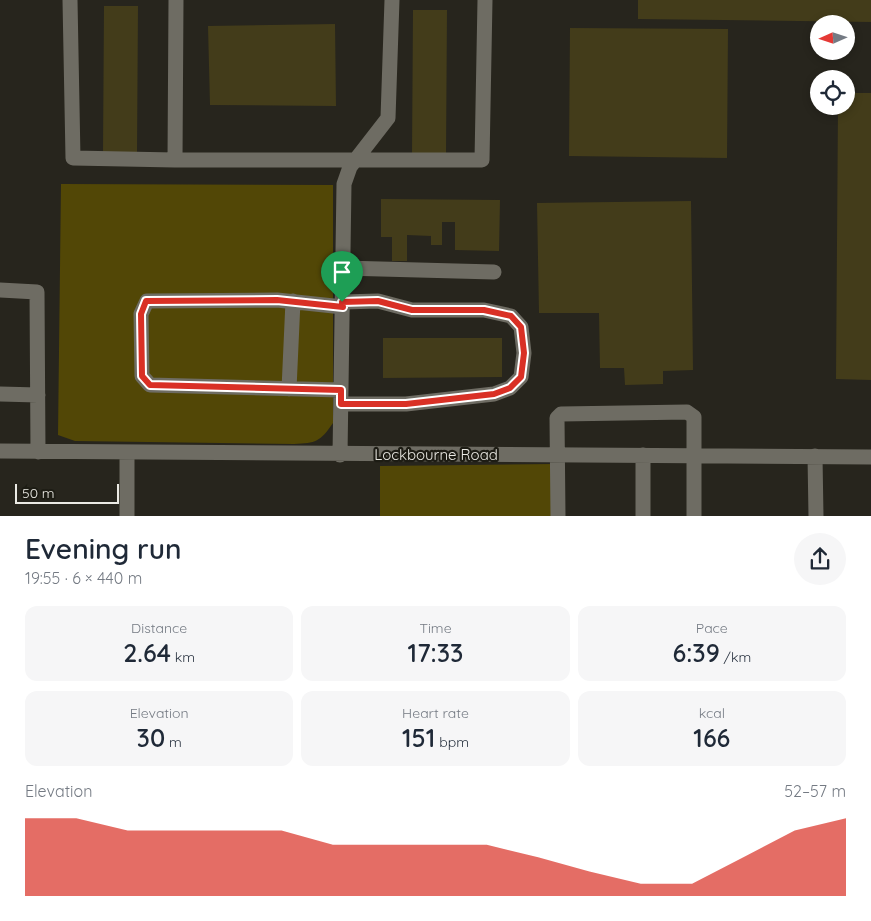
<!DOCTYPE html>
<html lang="en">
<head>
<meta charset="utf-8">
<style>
  :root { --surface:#fff; --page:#f6f6f7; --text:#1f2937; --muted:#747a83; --accent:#d93025 }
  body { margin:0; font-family:Quicksand,sans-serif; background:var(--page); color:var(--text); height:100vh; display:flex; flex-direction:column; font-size:19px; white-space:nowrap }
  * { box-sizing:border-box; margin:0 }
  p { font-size:16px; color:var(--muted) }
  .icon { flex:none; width:28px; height:28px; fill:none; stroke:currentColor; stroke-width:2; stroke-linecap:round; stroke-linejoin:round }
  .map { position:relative; height:516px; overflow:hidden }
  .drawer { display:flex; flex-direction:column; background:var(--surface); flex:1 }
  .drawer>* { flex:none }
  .needle { width:32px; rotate:267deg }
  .fabs { position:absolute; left:810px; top:15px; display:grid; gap:10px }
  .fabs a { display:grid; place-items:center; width:45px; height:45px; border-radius:50%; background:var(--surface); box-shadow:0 2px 8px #0003; font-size:25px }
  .scale { position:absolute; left:15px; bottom:12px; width:104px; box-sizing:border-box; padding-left:5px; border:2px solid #ebeae4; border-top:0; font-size:14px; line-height:18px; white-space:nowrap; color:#ebeae4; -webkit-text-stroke:4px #1d1c14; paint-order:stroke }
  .pin { position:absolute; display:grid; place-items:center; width:42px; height:42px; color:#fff; margin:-51px -21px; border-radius:50% 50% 50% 0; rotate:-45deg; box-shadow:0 0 5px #0007 }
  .pin .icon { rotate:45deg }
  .round { display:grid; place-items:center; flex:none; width:52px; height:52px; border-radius:26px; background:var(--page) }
  .overview { display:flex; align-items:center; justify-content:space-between; height:85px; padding:0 25px }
  h1 { font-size:28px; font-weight:600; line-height:38px }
  .figures { display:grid; grid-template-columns:repeat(3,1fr); gap:8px; height:85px; padding:5px 25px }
  .figures div { display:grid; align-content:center; border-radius:12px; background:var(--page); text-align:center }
  .figures b { font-size:25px; font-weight:600 }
  .figures small { font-size:14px; font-weight:400 }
  .figures p { font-size:14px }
  .chart { height:140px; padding:10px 25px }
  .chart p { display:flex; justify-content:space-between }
  .chart svg { width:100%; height:90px; margin-top:5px; fill:var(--accent); opacity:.7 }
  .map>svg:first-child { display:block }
  .green { fill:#524706 }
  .building { fill:#433c1a }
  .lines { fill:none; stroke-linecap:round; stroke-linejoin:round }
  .minor { stroke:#6e6c63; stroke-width:15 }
  .route-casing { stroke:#fff; stroke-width:10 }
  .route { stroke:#d93025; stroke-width:6 }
  .labels { text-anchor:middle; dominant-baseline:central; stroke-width:4.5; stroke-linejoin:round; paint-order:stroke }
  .street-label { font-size:15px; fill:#ebeae4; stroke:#1d1c14 }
</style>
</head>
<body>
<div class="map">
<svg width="871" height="516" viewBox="0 0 871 516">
  <rect width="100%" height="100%" fill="#27251d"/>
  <!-- green -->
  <path class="green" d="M61,184L333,185V423C320,442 316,443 294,444L75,441L58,435Z
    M554,464L553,516H380V466Z"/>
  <!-- building -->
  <path class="building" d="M638,0H871V22L638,19Z
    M104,6H138L137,152H103Z
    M413,10H447L446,154H412Z
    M335,24L336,106L210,105L208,26Z
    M570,28L728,29L727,158L569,156Z
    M846,93H871V380L836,379L838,106H846Z
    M381,199L500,200L499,251L455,250V222H442V245H431V236L407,235V261H392V237H381Z
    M691,201L693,370L663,371V384L625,385L624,368H600L599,313H539L537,203Z
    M383,338H502V377L383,378Z"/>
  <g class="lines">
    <!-- minor -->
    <path class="minor" d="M70,0L73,158L175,160
      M176,0L175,160H482L485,0
      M343,268L494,272
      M0,290L37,292L38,452
      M289,389L293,301
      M341,390L150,385L142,376L141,314L147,301L277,300L343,307
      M0,394L38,395
      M341,404H406L494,394L510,388L521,377L524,353L521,327L511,316L484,310H412L378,301L343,302
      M0,451L871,457
      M127,453V516
      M340,455L344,184L350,167L388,118L392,0
      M643,455V516
      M815,456L816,516
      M558,516L557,418L561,414L687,412L694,417V516"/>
  </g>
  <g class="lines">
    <defs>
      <path id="route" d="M277,300L343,307L342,302L378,301L412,310H484L511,316L521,327L524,353L521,377L510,388L494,394L406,404H341V390L150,385L142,376L141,314L146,301Z"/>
    </defs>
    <!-- route casing -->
    <use href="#route" class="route-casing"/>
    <!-- route -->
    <use href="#route" class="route"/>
  </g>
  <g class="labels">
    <!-- street labels -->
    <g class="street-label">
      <text x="436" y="454">Lockbourne Road</text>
    </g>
  </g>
</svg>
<div class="fabs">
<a><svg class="needle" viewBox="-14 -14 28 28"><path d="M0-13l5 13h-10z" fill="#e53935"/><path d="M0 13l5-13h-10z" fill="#747a83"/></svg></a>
<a><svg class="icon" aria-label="locate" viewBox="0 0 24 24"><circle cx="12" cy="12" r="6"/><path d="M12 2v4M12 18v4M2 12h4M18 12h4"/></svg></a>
</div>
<div class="scale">50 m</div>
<div class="pin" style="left:342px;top:302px;background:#1e9e55"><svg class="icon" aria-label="arrive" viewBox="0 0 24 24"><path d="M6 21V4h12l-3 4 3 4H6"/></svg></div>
</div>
<section class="drawer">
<div class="overview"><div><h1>Evening run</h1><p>19:55 · 6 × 440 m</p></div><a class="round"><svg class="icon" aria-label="share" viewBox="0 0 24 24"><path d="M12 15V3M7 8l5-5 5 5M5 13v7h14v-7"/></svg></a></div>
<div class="figures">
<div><p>Distance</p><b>2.64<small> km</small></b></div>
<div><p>Time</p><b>17:33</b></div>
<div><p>Pace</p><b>6:39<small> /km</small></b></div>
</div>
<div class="figures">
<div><p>Elevation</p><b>30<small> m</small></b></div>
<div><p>Heart rate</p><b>151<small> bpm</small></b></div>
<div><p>kcal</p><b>166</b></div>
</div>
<div class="chart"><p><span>Elevation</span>52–57 m</p>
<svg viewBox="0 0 160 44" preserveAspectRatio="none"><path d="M0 44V6L10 6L20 12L30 12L40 12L50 12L60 19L70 19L80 19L90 19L100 25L110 32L120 38L130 38L140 25L150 12L160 6V44z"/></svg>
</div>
</section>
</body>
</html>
